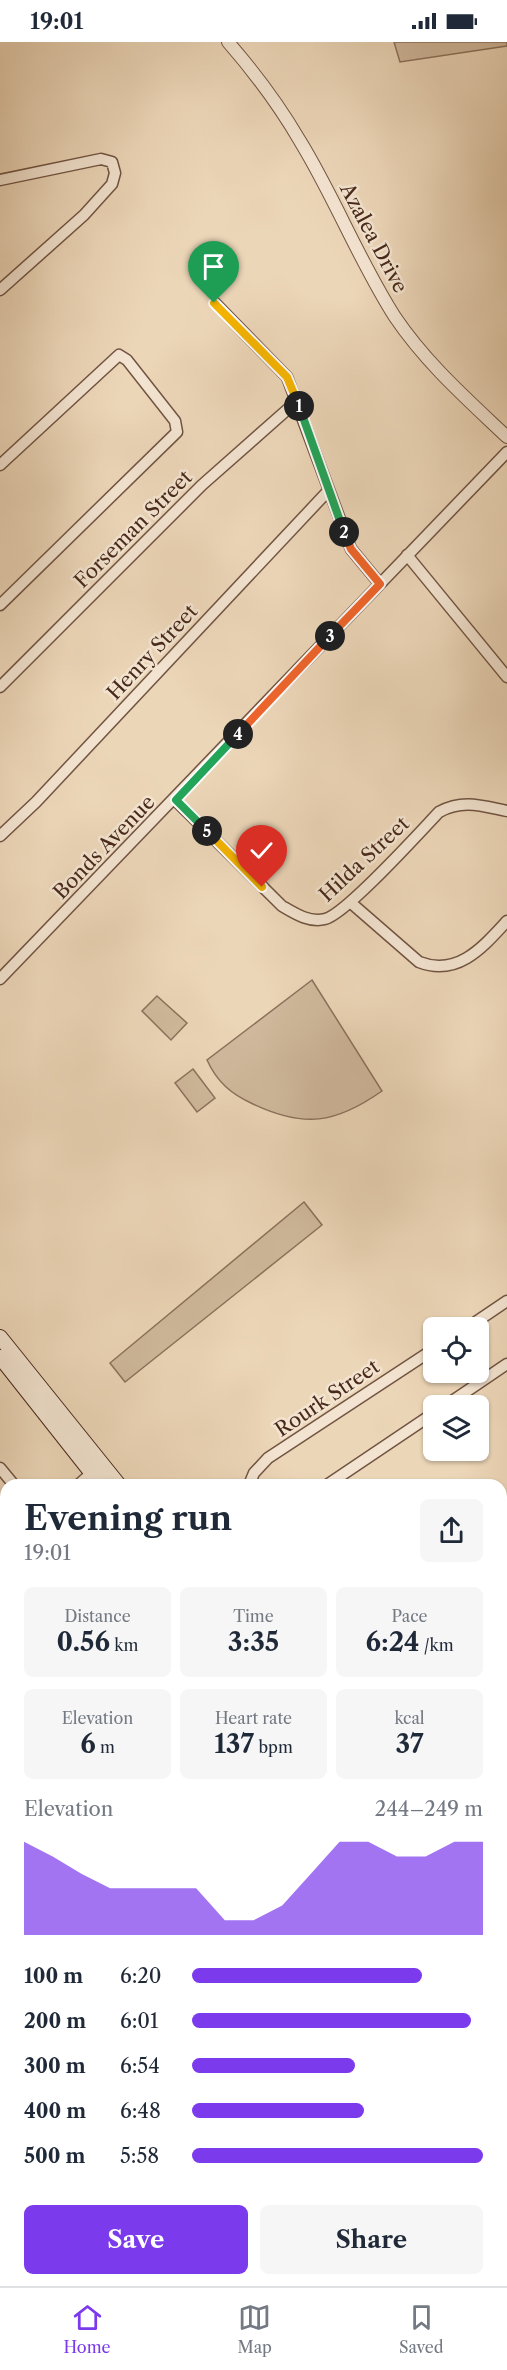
<!DOCTYPE html>
<html lang="en">
<head>
<meta charset="utf-8">
<style>
  :root { --surface:#fff; --page:#f6f6f7; --text:#1f2937; --muted:#747a83; --line:#e0e1e3; --accent:#7c3aed }
  body { margin:0; font-family:"Libre Caslon Text",serif; background:var(--page); color:var(--text); height:100vh; display:flex; flex-direction:column; font-size:22px; white-space:nowrap }
  * { box-sizing:border-box; margin:0 }
  p { font-size:20px; color:var(--muted) }
  .icon { flex:none; width:33px; height:33px; fill:none; stroke:currentColor; stroke-width:2; stroke-linecap:round; stroke-linejoin:round }
  .map { position:relative; flex:1; overflow:hidden }
  .details { position:absolute; left:0px; top:1437px; width:507px; height:807px; display:flex; flex-direction:column; background:var(--surface); border-radius:18px 18px 0 0; box-shadow:0 2px 4px #0004 }
  .details>* { flex:none }
  .tools { position:absolute; left:423px; top:1275px; display:grid; gap:12px }
  .tools a { display:grid; place-items:center; width:66px; height:66px; border-radius:9px; background:var(--surface); box-shadow:0 2px 4px #0004; font-size:30px }
  .pin { position:absolute; display:grid; place-items:center; width:51px; height:51px; color:#fff; margin:-62px -26px; border-radius:50% 50% 50% 0; rotate:-45deg; box-shadow:0 0 6px #0007 }
  .pin .icon { rotate:45deg }
  .km { position:absolute; width:30px; height:30px; margin:-15px; border-radius:50%; background:#222; color:#fff; font-size:16px; line-height:30px; text-align:center }
  .round { display:grid; place-items:center; flex:none; width:63px; height:63px; border-radius:9px; background:var(--page) }
  .overview { display:flex; align-items:center; justify-content:space-between; height:102px; padding:0 24px }
  h1 { font-size:33px; font-weight:700; line-height:45px }
  .figures { display:grid; grid-template-columns:repeat(3,1fr); gap:9px; height:102px; padding:6px 24px }
  .figures div { display:grid; align-content:center; border-radius:9px; background:var(--page); text-align:center }
  .figures b { font-size:26px; font-weight:700 }
  .figures small { font-size:16px; font-weight:400 }
  .figures p { font-size:16px }
  .chart { height:168px; padding:12px 24px }
  .chart p { display:flex; justify-content:space-between }
  .chart svg { width:100%; height:108px; margin-top:6px; fill:var(--accent); opacity:.7 }
  .button { display:flex; gap:12px; margin-top:auto; padding:12px 24px }
  .button a { flex:1; height:69px; border-radius:9px; background:var(--accent); color:#fff; font-size:24px; font-weight:700; line-height:69px; text-align:center }
  .button a+a { background:var(--page); color:var(--text) }
  ul { padding:0 24px; list-style:none; font-size:20px }
  li { display:grid; grid-template-columns:96px 72px 1fr; align-items:center; height:45px }
  li i { height:15px; border-radius:8px; background:var(--accent) }
  .status { display:flex; justify-content:space-between; align-items:center; height:42px; padding:0 30px; background:var(--surface); direction:ltr }
  .status svg { height:16px; fill:currentColor }
  .dock { display:flex; justify-content:space-around; align-items:center; height:84px; border-top:2px solid var(--line); background:var(--surface); font-size:16px; color:var(--muted) }
  .dock a { display:grid; justify-items:center; gap:3px }
  .dock .on { color:var(--accent) }
  .map>svg:first-child { display:block }
  .green { fill:#d0b99d; stroke:#8c715c; stroke-width:1.5 }
  .lines { fill:none; stroke-linecap:round; stroke-linejoin:round }
  .stream { stroke:#896d58; stroke-width:3 }
  .minor-casing { stroke:#715442; stroke-width:13 }
  .tertiary-casing { stroke:#715442; stroke-width:14 }
  .secondary-casing { stroke:#48291a; stroke-width:16 }
  .minor { stroke:#f3e4d1; stroke-width:10 }
  .tertiary { stroke:#f3e4d1; stroke-width:12 }
  .secondary { stroke:#f3e4d1; stroke-width:14 }
  .rail { stroke:#48291a; stroke-width:3; stroke-dasharray:10 10; stroke-linecap:butt }
  .split-1-casing { stroke:#fff; stroke-width:12 }
  .split-2-casing { stroke:#fff; stroke-width:12 }
  .split-3-casing { stroke:#fff; stroke-width:12 }
  .split-4-casing { stroke:#fff; stroke-width:12 }
  .split-5-casing { stroke:#fff; stroke-width:12 }
  .split-6-casing { stroke:#fff; stroke-width:12 }
  .split-1 { stroke:#f5b400; stroke-width:8 }
  .split-2 { stroke:#22a559; stroke-width:8 }
  .split-3 { stroke:#f0652b; stroke-width:8 }
  .split-4 { stroke:#f0652b; stroke-width:8 }
  .split-5 { stroke:#22a559; stroke-width:8 }
  .split-6 { stroke:#f5b400; stroke-width:8 }
  .labels { text-anchor:middle; dominant-baseline:central; stroke-width:5; stroke-linejoin:round; paint-order:stroke }
  .street-label { font-size:20px; fill:#48291a; stroke:#f3e4d1 }
</style>
</head>
<body>
<div class="status"><b>19:01</b><svg viewBox="0 0 49 12"><path d="M0 12V9h3v3zM5 12V6h3v6zM10 12V3h3v9zM15 12V0h3v12zM26 1h20v11H26zM47 4h2v5h-2z"/></svg></div>
<div class="map">
<svg width="507" height="2244" viewBox="0 0 507 2244">
  <rect width="100%" height="100%" fill="#ecd6b8"/>
  <filter id="stains"><feTurbulence type="fractalNoise" baseFrequency=".00333" numOctaves="4"/><feColorMatrix values="0 0 0 0 .2 0 0 0 0 .09 0 0 0 0 .02 0 0 0 .5 -.17"/></filter>
  <radialGradient id="worn" r=".72"><stop offset=".6" stop-color="#630" stop-opacity="0"/><stop offset="1" stop-color="#630" stop-opacity=".3"/></radialGradient>
  <!-- green -->
  <path class="green" d="M394,0H507V4L400,20Z
    M312,938L382,1049C335,1082 304,1086 253,1062C231,1052 217,1040 207,1018Z
    M157,954L187,981L171,998L142,969Z
    M193,1027L215,1056L197,1070L175,1041Z
    M304,1160L322,1183L125,1340L110,1321Z
    M99,2238H259L252,2244H104Z"/>
  <g class="lines">
    <!-- stream -->
    <path class="stream" d="M0,2096L6,2103
      M374,2238L378,2244"/>
    <defs>
      <path id="minor" d="M0,138L101,117L112,120L115,131L112,142L84,173L0,248
        M215,261L287,335L351,507L380,542
        M0,423L119,313L127,318L175,379L177,390L0,563
        M407,513L507,635
        M0,645L202,443L297,359
        M175,758L282,864C294,871 309,881 325,877C346,872 419,791 439,770C463,757 482,764 507,769
        M0,794L36,760L329,448
        M350,860L419,920C458,935 483,905 507,879
        M0,937L507,410
        M467,1286L507,1259
        M445,1364L507,1322
        M0,1426L14,1443
        M78,1443L95,1428
        M249,1443L254,1431L268,1416L434,1307
        M327,1443L434,1371
        M0,1508L6,1504
        M0,1663L6,1658
        M501,1734L507,1729
        M0,1806L6,1801
        M0,1927L6,1928
        M0,1979L6,1974
        M0,2122L6,2117
        M501,2149L507,2156
        M291,2238L295,2244
        M252,2244L259,2238"/>
      <path id="tertiary" d="M228,0C255,31 279,63 300,99C335,156 359,219 395,275C426,321 467,357 507,395"/>
      <path id="secondary" d="M0,1295L119,1443
        M0,1315L101,1443
        M501,1925L507,1933
        M501,1944L507,1952"/>
    </defs>
    <!-- minor casing -->
    <use href="#minor" class="minor-casing"/>
    <!-- tertiary casing -->
    <use href="#tertiary" class="tertiary-casing"/>
    <!-- secondary casing -->
    <use href="#secondary" class="secondary-casing"/>
    <!-- minor -->
    <use href="#minor" class="minor"/>
    <!-- tertiary -->
    <use href="#tertiary" class="tertiary"/>
    <!-- secondary -->
    <use href="#secondary" class="secondary"/>
    <!-- rail -->
    <path class="rail" d="M0,2088L6,2083"/>
  </g>
  <g class="lines">
    <defs>
      <path id="split-1" d="M214,261L287,335L299,364"/>
      <path id="split-2" d="M299,364L344,490"/>
      <path id="split-3" d="M330,594L380,542L351,507L344,490"/>
      <path id="split-4" d="M238,692L330,594"/>
      <path id="split-5" d="M207,789L176,758L238,692"/>
      <path id="split-6" d="M207,789L262,845"/>
    </defs>
    <!-- split-1 casing -->
    <use href="#split-1" class="split-1-casing"/>
    <!-- split-2 casing -->
    <use href="#split-2" class="split-2-casing"/>
    <!-- split-3 casing -->
    <use href="#split-3" class="split-3-casing"/>
    <!-- split-4 casing -->
    <use href="#split-4" class="split-4-casing"/>
    <!-- split-5 casing -->
    <use href="#split-5" class="split-5-casing"/>
    <!-- split-6 casing -->
    <use href="#split-6" class="split-6-casing"/>
    <!-- split-1 -->
    <use href="#split-1" class="split-1"/>
    <!-- split-2 -->
    <use href="#split-2" class="split-2"/>
    <!-- split-3 -->
    <use href="#split-3" class="split-3"/>
    <!-- split-4 -->
    <use href="#split-4" class="split-4"/>
    <!-- split-5 -->
    <use href="#split-5" class="split-5"/>
    <!-- split-6 -->
    <use href="#split-6" class="split-6"/>
  </g>
  <g class="labels">
    <!-- street labels -->
    <g class="street-label">
      <text transform="translate(374 196) rotate(62)">Azalea Drive</text>
      <text transform="translate(133 487) rotate(-45)">Forseman Street</text>
      <text transform="translate(152 610) rotate(-47)">Henry Street</text>
      <text transform="translate(104 805) rotate(-46)">Bonds Avenue</text>
      <text transform="translate(364 817) rotate(-43)">Hilda Street</text>
      <text transform="translate(327 1356) rotate(-34)">Rourk Street</text>
    </g>
  </g>
  <rect width="100%" height="100%" filter="url(#stains)"/>
  <rect width="100%" height="100%" fill="url(#worn)"/>
</svg>
<div class="tools">
<a><svg class="icon" aria-label="locate" viewBox="0 0 24 24"><circle cx="12" cy="12" r="6"/><path d="M12 2v4M12 18v4M2 12h4M18 12h4"/></svg></a>
<a><svg class="icon" aria-label="layers" viewBox="0 0 24 24"><path d="M12 4l9 5-9 5-9-5zM3 14l9 5 9-5"/></svg></a>
</div>
<div class="pin" style="left:214px;top:261px;background:#1e9e55"><svg class="icon" aria-label="arrive" viewBox="0 0 24 24"><path d="M6 21V4h12l-3 4 3 4H6"/></svg></div>
<div class="pin" style="left:262px;top:845px;background:#d93025"><svg class="icon" aria-label="check" viewBox="0 0 24 24"><path d="M5 12l5 5 9-10"/></svg></div>
<b class="km" style="left:299px;top:364px">1</b>
<b class="km" style="left:344px;top:490px">2</b>
<b class="km" style="left:330px;top:594px">3</b>
<b class="km" style="left:238px;top:692px">4</b>
<b class="km" style="left:207px;top:789px">5</b>
<section class="details">
<div class="overview"><div><h1>Evening run</h1><p>19:01</p></div><a class="round"><svg class="icon" aria-label="share" viewBox="0 0 24 24"><path d="M12 15V3M7 8l5-5 5 5M5 13v7h14v-7"/></svg></a></div>
<div class="figures">
<div><p>Distance</p><b>0.56<small> km</small></b></div>
<div><p>Time</p><b>3:35</b></div>
<div><p>Pace</p><b>6:24<small> /km</small></b></div>
</div>
<div class="figures">
<div><p>Elevation</p><b>6<small> m</small></b></div>
<div><p>Heart rate</p><b>137<small> bpm</small></b></div>
<div><p>kcal</p><b>37</b></div>
</div>
<div class="chart"><p><span>Elevation</span>244–249 m</p>
<svg viewBox="0 0 160 44" preserveAspectRatio="none"><path d="M0 44V6L10 12L20 19L30 25L40 25L50 25L60 25L70 38L80 38L90 32L100 19L110 6L120 6L130 12L140 12L150 6L160 6V44z"/></svg>
</div>
<ul>
<li><b>100 m</b>6:20<i style="width:79%"></i></li>
<li><b>200 m</b>6:01<i style="width:96%"></i></li>
<li><b>300 m</b>6:54<i style="width:56%"></i></li>
<li><b>400 m</b>6:48<i style="width:59%"></i></li>
<li><b>500 m</b>5:58<i style="width:100%"></i></li>
</ul>
<div class="button"><a>Save</a><a>Share</a></div>
</section>
</div>
<nav class="dock">
<a class="on"><svg class="icon" aria-label="home" viewBox="0 0 24 24"><path d="M3 11l9-7 9 7M6 9v11h12V9"/></svg>Home</a>
<a><svg class="icon" aria-label="map" viewBox="0 0 24 24"><path d="M3 6l6-2 6 2 6-2v14l-6 2-6-2-6 2zM9 4v14M15 6v14"/></svg>Map</a>
<a><svg class="icon" aria-label="saved" viewBox="0 0 24 24"><path d="M7 4h10v16l-5-4-5 4z"/></svg>Saved</a>
</nav>
</body>
</html>
